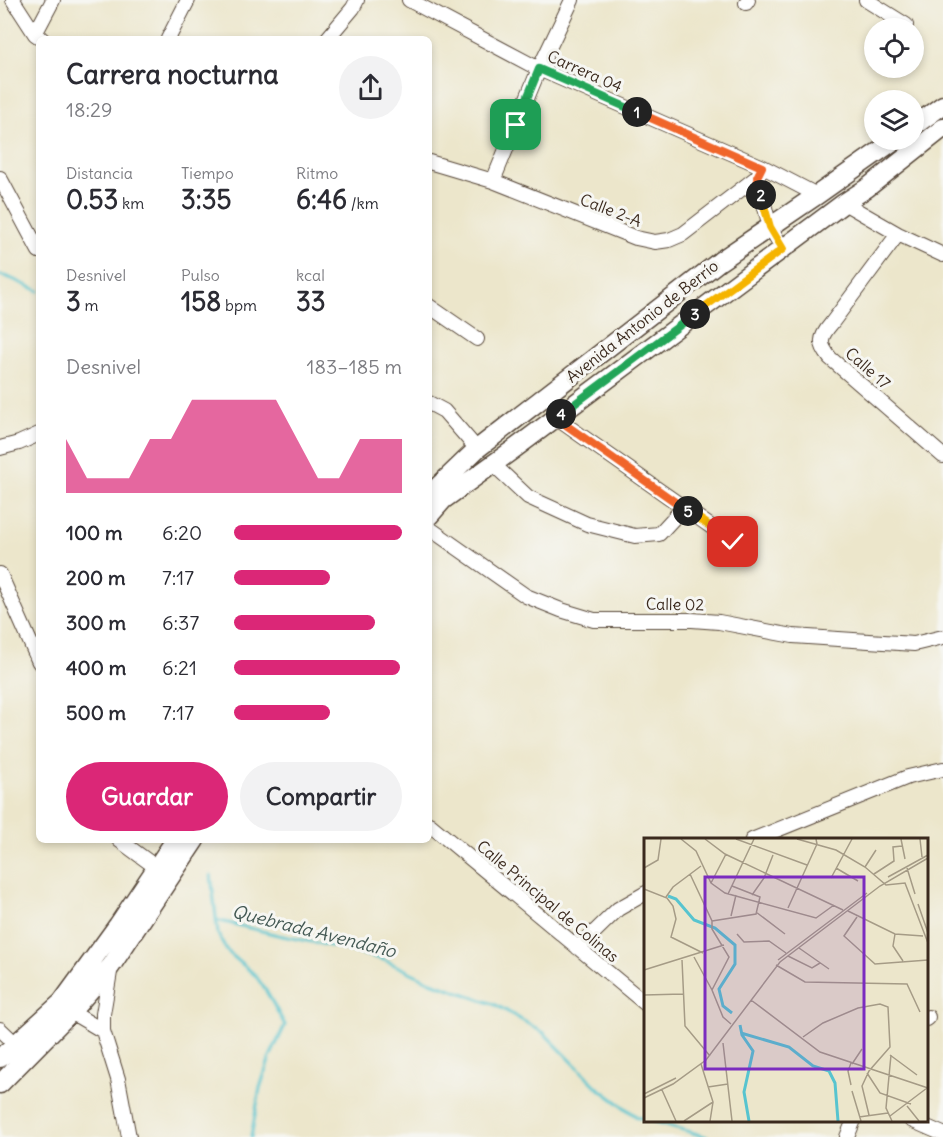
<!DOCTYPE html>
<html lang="es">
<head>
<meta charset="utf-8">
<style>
  :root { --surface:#fff; --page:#f2f2f3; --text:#2b2b33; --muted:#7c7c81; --accent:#db2777 }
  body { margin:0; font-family:Delius,sans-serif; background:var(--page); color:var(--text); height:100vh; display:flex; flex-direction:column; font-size:22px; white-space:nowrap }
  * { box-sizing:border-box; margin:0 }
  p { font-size:20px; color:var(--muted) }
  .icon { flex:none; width:33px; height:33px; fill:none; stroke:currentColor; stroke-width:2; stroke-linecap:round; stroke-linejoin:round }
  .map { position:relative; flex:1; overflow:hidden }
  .sheet { position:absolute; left:36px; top:36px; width:396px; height:807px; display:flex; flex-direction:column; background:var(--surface); border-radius:9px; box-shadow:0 3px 9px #0003 }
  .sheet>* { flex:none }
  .tools { position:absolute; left:864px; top:18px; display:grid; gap:12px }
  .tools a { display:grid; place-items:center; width:60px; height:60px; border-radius:50%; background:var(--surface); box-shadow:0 3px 9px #0003; font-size:30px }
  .pin { position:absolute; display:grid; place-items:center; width:51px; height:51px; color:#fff; margin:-26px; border-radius:12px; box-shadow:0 3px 9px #0006 }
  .km { position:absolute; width:30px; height:30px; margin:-15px; border-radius:50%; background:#222; color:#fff; font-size:16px; line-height:30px; text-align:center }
  .round { display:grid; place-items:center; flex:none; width:63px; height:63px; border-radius:32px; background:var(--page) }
  .headline { display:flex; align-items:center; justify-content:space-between; height:102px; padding:0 30px }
  h1 { font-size:27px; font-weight:800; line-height:45px }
  .metrics { display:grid; grid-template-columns:repeat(3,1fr); gap:9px; height:102px; padding:6px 30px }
  .metrics div { display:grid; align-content:center }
  .metrics b { font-size:26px; font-weight:800 }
  .metrics small { font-size:16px; font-weight:400 }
  .metrics p { font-size:16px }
  .chart { height:168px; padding:12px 30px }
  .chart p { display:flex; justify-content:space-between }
  .chart svg { width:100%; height:108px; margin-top:6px; fill:var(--accent); opacity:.7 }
  .action { display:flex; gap:12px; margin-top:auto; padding:12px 30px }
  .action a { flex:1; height:69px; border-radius:36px; background:var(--accent); color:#fff; font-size:24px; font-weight:800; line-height:69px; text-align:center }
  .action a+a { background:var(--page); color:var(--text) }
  ul { padding:0 30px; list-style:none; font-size:20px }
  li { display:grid; grid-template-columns:96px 72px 1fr; align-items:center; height:45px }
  li i { height:15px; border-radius:8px; background:var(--accent) }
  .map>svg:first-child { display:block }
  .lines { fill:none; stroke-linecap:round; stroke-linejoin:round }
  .stream { stroke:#57c4cf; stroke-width:3 }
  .street-casing { stroke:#564638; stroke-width:16 }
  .secondary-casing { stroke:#564638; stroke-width:21 }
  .street { stroke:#fff; stroke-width:14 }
  .secondary { stroke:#fff; stroke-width:18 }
  .split-1-casing { stroke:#fff; stroke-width:12 }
  .split-2-casing { stroke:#fff; stroke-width:12 }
  .split-3-casing { stroke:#fff; stroke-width:12 }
  .split-4-casing { stroke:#fff; stroke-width:12 }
  .split-5-casing { stroke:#fff; stroke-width:12 }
  .split-6-casing { stroke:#fff; stroke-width:12 }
  .split-1 { stroke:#22a559; stroke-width:8 }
  .split-2 { stroke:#f0652b; stroke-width:8 }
  .split-3 { stroke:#f5b400; stroke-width:8 }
  .split-4 { stroke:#22a559; stroke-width:8 }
  .split-5 { stroke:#f0652b; stroke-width:8 }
  .split-6 { stroke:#f5b400; stroke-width:8 }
  .labels { text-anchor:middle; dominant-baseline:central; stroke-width:6; stroke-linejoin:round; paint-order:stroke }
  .street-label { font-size:16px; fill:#3b2a1e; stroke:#f6f6f2 }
  .water-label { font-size:18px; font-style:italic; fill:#435853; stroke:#f6f6f2 }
  .inset-river { fill:none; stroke:#57c4cf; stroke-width:3 }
  .inset-road { fill:none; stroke:#a59b86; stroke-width:1.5 }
  .view { fill:#7b2cbf; fill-opacity:0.15; stroke:#7b2cbf; stroke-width:3 }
  .inset-edge { fill:none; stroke:#3b2a1e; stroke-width:3 }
</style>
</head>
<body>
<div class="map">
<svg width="943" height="1137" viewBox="0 0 943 1137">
  <rect width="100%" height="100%" fill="#f6f6f2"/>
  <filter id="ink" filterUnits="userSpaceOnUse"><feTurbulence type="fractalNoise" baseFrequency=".0167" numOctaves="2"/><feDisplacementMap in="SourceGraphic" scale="12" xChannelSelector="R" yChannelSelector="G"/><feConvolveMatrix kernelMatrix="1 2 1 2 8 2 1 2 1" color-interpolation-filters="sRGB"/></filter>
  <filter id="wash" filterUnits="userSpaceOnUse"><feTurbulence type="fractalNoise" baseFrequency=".008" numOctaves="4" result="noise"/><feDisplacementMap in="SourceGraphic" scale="24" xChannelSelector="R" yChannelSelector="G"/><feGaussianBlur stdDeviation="1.35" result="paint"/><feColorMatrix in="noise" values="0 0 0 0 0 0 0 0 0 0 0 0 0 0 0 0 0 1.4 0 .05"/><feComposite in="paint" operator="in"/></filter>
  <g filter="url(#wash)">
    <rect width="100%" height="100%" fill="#ece6cb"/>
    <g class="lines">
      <!-- stream -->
      <path class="stream" d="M0,275L10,278L39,291
        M211,875L218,934L227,951L255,975L265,989L285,1025L270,1057L260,1088L251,1137
        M216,920L278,935L341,948L384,960L431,982L496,1005L544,1033L597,1087L637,1117L646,1119
        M650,1120L707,1137"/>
    </g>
  </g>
  <g filter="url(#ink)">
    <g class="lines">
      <defs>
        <path id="street" d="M13,0L35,34L42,39
          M409,0L539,69L763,167L817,195
          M866,0L906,25
          M746,3L748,0
          M35,34L53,0
          M168,39L188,0
          M327,39L353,8L357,0
          M429,162L493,181L636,238L655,242L669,240L683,234L757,177L763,167
          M757,177L770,227L783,249
          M0,178L39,251
          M493,181L539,69L572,0
          M844,203L898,234L943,255
          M898,234L831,324C819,338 819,344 830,358L943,456
          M429,306L477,339
          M429,403L444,411L477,449
          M556,418L733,542
          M0,448L19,443L39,434
          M493,464L528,497L587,524L635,536L659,534L683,508
          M429,528L526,596L561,610L594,620H692L719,622L793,636L914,644L943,637
          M0,574L39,662
          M429,824L646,1004
          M119,840L157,868
          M752,840L908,777L943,769
          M578,948L618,909L646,893
          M111,966L103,1014V1031L118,1079L129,1137
          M71,1012L103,1031
          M926,1019L928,1017
          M0,1029L22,1050
          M911,1120L943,1134
          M847,1137L854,1120"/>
        <path id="secondary" d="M914,126L943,105
          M429,495L477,449L720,261L817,195L895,140
          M429,516L443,500L514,449L844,203L867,188L943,128
          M0,1058L62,1002L118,925L175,840
          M0,1084L71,1012L111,966L195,840"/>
      </defs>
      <!-- street casing -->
      <use href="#street" class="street-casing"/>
      <!-- secondary casing -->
      <use href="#secondary" class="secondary-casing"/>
      <!-- street -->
      <use href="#street" class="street"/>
      <!-- secondary -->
      <use href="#secondary" class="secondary"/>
    </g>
  </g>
  <g class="lines" filter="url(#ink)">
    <defs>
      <path id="split-1" d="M516,125L539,69L637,112"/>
      <path id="split-2" d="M637,112L762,167L757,177L761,195"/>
      <path id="split-3" d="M695,314L783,249L770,227L761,195"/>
      <path id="split-4" d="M561,414L695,314"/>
      <path id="split-5" d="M561,414L556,418L688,511"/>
      <path id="split-6" d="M688,511L733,542"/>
    </defs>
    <!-- split-1 casing -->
    <use href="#split-1" class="split-1-casing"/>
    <!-- split-2 casing -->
    <use href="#split-2" class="split-2-casing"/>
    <!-- split-3 casing -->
    <use href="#split-3" class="split-3-casing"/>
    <!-- split-4 casing -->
    <use href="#split-4" class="split-4-casing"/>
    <!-- split-5 casing -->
    <use href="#split-5" class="split-5-casing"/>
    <!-- split-6 casing -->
    <use href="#split-6" class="split-6-casing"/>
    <!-- split-1 -->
    <use href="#split-1" class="split-1"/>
    <!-- split-2 -->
    <use href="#split-2" class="split-2"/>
    <!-- split-3 -->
    <use href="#split-3" class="split-3"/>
    <!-- split-4 -->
    <use href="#split-4" class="split-4"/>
    <!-- split-5 -->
    <use href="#split-5" class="split-5"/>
    <!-- split-6 -->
    <use href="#split-6" class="split-6"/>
  </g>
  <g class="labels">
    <!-- street labels -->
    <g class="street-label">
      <text transform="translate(585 71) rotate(24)">Carrera 04</text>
      <text transform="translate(611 210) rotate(21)">Calle 2-A</text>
      <text transform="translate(642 321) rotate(-38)">Avenida Antonio de Berrío</text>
      <text transform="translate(868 368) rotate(41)">Calle 17</text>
      <text transform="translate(675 604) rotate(1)">Calle 02</text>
      <text transform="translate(548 901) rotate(40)">Calle Principal de Colinas</text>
    </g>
    <!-- water labels -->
    <g class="water-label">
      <text transform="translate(314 931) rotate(14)">Quebrada Avendaño</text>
    </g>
  </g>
  <!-- overview -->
  <g transform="translate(644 838)">
    <rect width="284" height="284" fill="#ece6cb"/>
    <path class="inset-river" d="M24,58L32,61L50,82L71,90L91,107V126L75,151L79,168L88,175M96,187L98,197L109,213L100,254L105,283M97,195L145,209L169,228L185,233L191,245L194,283"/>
    <path class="inset-road" d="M37,1L52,13L67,45L81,55L172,80L190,67M61,1L81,16L199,72M92,1L163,27M153,1L192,12L221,29L242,47L261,45L284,105M257,1L261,21M276,1L278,19M221,29L232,12M0,30L14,22L17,1M192,30L214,43M263,30L271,56M46,36L68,83V91L85,119L68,152L79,179L87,186M230,36L250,23L249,9L258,8M244,39L284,17M187,40L208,1M67,45L82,16M0,51L23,60L29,68L32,81L27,99L59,115M84,56L110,1M108,57L120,40L129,17M22,59L29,49L57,28M274,66L284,95M144,70L173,6L172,1M204,73L251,96L279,98M112,74L141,96M87,78L92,57M213,79L200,98L231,126L284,122M68,83L112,76L116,59L88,48M93,96L100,104L125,103L142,115M251,96L249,108L259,123M155,110L185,131M144,118L168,130L176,125M50,119L68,152M38,122L41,188L66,218M134,122L223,55M132,127L161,144L263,146L276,174M0,132L80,107M0,157L39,156M107,162L176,214L284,250M159,199L179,185L214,170L236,166L244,169L246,209L225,233L218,248L225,277M79,205L88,283M246,217L273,237M247,217L242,270L248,283M57,226L69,264L66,283M208,226L218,211M223,235L236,255L267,266M207,247L204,233L207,225M64,249L84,246M18,252L32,283M208,253L217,283M0,256L32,240M0,260L29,246L62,222L136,124L236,48L284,20M263,268L275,283M246,278L283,250M215,279L244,275M40,283L69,264"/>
    <path class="view" d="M61,39H220V231H61Z"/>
    <rect width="284" height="284" class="inset-edge"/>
  </g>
</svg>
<div class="tools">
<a><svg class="icon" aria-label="locate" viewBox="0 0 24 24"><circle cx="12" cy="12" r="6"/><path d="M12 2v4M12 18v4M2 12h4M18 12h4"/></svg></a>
<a><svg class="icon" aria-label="layers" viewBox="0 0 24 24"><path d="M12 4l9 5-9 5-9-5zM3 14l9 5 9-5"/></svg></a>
</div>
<div class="pin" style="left:516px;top:125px;background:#1e9e55"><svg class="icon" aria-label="arrive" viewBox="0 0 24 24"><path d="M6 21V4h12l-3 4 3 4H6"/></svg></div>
<div class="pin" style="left:733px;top:542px;background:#d93025"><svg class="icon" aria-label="check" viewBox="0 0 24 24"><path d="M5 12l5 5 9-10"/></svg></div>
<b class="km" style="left:637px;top:112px">1</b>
<b class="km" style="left:761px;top:195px">2</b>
<b class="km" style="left:695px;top:314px">3</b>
<b class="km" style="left:561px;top:414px">4</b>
<b class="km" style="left:688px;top:511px">5</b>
<section class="sheet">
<div class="headline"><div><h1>Carrera nocturna</h1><p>18:29</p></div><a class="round"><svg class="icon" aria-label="share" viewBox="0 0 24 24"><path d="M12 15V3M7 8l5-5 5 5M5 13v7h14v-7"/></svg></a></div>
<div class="metrics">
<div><p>Distancia</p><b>0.53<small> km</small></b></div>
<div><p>Tiempo</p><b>3:35</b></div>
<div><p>Ritmo</p><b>6:46<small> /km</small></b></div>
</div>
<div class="metrics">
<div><p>Desnivel</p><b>3<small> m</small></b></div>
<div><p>Pulso</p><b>158<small> bpm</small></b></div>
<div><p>kcal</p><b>33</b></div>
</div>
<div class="chart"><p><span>Desnivel</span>183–185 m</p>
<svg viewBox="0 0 160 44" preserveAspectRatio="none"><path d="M0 44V22L10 38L20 38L30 38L40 22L50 22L60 6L70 6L80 6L90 6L100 6L110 22L120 38L130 38L140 22L150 22L160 22V44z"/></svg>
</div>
<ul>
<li><b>100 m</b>6:20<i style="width:100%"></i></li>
<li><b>200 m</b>7:17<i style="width:57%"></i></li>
<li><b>300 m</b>6:37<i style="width:84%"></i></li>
<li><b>400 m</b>6:21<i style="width:99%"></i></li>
<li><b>500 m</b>7:17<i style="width:57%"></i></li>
</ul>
<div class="action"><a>Guardar</a><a>Compartir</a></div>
</section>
</div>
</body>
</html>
